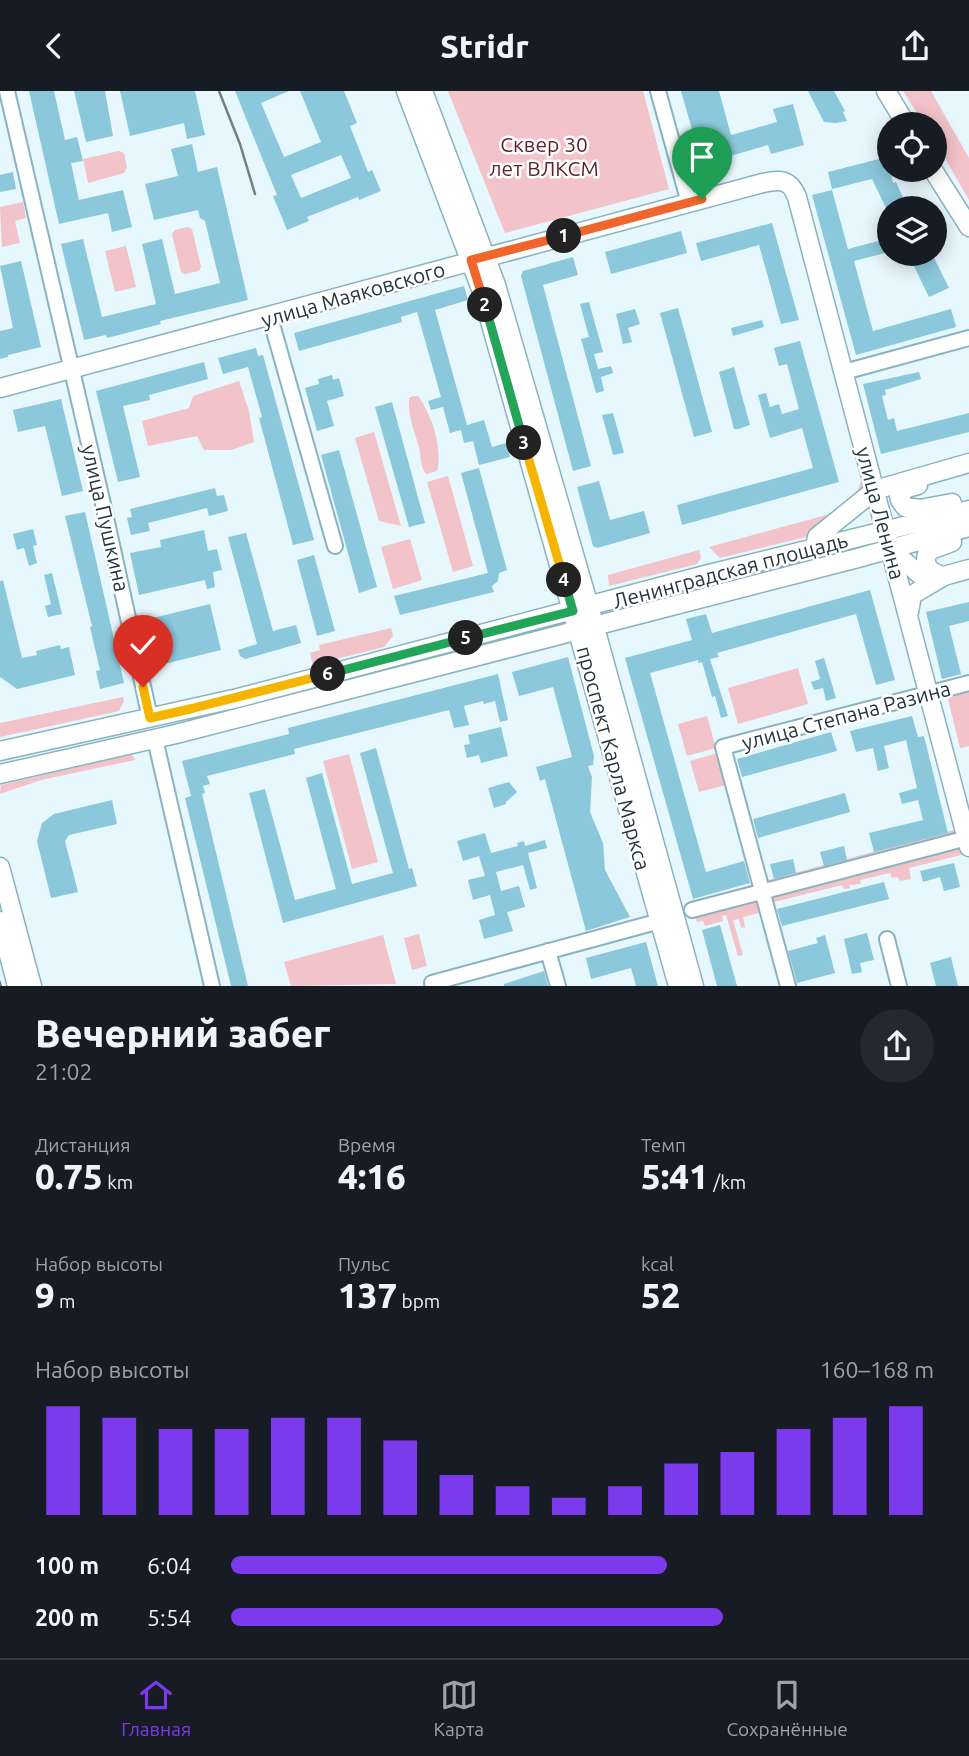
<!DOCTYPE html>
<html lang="ru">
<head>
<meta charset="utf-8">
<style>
  :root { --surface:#171b24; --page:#242831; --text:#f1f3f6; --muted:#9ea1a6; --line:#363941; --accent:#7c3aed }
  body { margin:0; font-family:Ubuntu,sans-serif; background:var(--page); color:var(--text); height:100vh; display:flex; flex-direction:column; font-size:26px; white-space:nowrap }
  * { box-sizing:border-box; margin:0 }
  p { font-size:23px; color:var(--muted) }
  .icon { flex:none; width:38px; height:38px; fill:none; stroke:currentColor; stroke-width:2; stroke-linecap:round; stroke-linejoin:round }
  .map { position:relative; height:895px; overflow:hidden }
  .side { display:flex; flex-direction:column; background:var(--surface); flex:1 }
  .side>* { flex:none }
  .buttons { position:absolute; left:877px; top:21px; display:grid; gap:14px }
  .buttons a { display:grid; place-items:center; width:70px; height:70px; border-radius:50%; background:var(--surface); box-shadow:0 4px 18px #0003; font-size:35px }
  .pin { position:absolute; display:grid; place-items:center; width:60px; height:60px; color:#fff; margin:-72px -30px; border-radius:50% 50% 50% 0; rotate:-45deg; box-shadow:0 0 7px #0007 }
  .pin .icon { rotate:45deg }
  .km { position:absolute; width:35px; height:35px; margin:-18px; border-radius:50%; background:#222; color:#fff; font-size:19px; line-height:35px; text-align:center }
  .round { display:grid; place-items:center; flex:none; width:74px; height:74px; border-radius:37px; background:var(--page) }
  .overview { display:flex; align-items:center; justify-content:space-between; height:119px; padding:0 35px }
  h1 { font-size:38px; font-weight:800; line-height:52px }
  .metrics { display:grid; grid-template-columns:repeat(3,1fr); gap:10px; height:119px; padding:7px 35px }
  .metrics div { display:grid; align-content:center }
  .metrics b { font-size:35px; font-weight:800 }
  .metrics small { font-size:19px; font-weight:400 }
  .metrics p { font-size:19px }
  .chart { height:196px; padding:14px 35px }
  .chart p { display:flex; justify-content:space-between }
  .chart svg { width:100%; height:126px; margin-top:7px; stroke:var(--accent); stroke-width:6 }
  ul { padding:0 35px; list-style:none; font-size:23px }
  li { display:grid; grid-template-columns:112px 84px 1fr; align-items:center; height:52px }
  li i { height:18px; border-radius:9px; background:var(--accent) }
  header { display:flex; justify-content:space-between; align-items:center; height:91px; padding:0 35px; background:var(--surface); font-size:32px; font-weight:800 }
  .tab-bar { display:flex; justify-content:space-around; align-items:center; height:98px; border-top:2px solid var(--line); background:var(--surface); font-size:19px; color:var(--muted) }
  .tab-bar a { display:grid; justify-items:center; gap:4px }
  .tab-bar .active { color:var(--accent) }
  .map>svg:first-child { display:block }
  .green { fill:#f2c3c9 }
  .building { fill:#8bc8db; fill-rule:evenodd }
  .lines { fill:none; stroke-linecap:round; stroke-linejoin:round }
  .minor-casing { stroke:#8ab3c0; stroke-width:18 }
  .major-casing { stroke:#8ab3c0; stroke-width:21 }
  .minor { stroke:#fff; stroke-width:14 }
  .major { stroke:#fff; stroke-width:18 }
  .tram { stroke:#708186; stroke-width:2 }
  .rail { stroke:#708186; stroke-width:2.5 }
  .split-1-casing { stroke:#fff; stroke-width:14 }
  .split-2-casing { stroke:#fff; stroke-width:14 }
  .split-3-casing { stroke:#fff; stroke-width:14 }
  .split-4-casing { stroke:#fff; stroke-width:14 }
  .split-5-casing { stroke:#fff; stroke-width:14 }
  .split-6-casing { stroke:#fff; stroke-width:14 }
  .split-7-casing { stroke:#fff; stroke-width:14 }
  .split-8-casing { stroke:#fff; stroke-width:14 }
  .split-1 { stroke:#f0652b; stroke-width:9 }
  .split-2 { stroke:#f0652b; stroke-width:9 }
  .split-3 { stroke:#22a559; stroke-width:9 }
  .split-4 { stroke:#f5b400; stroke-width:9 }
  .split-5 { stroke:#22a559; stroke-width:9 }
  .split-6 { stroke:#22a559; stroke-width:9 }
  .split-7 { stroke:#f5b400; stroke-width:9 }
  .split-8 { stroke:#f5b400; stroke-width:9 }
  .labels { text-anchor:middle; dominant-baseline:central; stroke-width:5; stroke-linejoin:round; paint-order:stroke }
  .park-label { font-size:21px; fill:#601d2d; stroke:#fff }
  .street-label { font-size:21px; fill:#26373c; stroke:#fff }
</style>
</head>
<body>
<header><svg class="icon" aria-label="back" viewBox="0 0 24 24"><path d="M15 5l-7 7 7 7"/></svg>Stridr<svg class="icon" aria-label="share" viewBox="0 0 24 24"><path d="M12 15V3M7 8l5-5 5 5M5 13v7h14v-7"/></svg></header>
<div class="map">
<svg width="969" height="895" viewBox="0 0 969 895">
  <rect width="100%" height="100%" fill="#e6f7fd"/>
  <!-- green -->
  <path class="green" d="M448,0H643L669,98L505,142Z
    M903,0H931L969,67V109L935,50L934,33H924Z
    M119,60L124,62L127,76L124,82L88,92L83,68Z
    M23,111L26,127L15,130L20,152L2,156L0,116Z
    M188,136L192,138L201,176L199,180L185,183L181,181L172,143L175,139Z
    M126,155L136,196L115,201L105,160Z
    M239,290L249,320L254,351L231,359H204L197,345L148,355L142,330L189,317L193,305Z
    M413,305H418C432,324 443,358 437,380L426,383C420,374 421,366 419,356C414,338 408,326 409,307Z
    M374,341L401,435L379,430L355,347Z
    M448,385L473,475L453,481L427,391Z
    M862,387H865L861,399L818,443L720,467L709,456L834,422L856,405Z
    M410,448L422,489L393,498L381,456Z
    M699,459L701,467L697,473L609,495L608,484Z
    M391,537L393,545L384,556L313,574L310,562L320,559L319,554Z
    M798,577L808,613L738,633L728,597Z
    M969,598V655L960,657L947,604Z
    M123,606L124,610L119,620L0,646V632Z
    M707,625L716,657L687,665L678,633Z
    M718,662L726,694L699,701L690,670Z
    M132,663L135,669L41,689L0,703L1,694Z
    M349,663L378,771L352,778L323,670Z
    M969,735V762L909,777L911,788L900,790L898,786L892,787L890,782L860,789L861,793L849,794L850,797L844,798L842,794L758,815L759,822L743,826L745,836L741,837L739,828L733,829L743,864L738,865L726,824L722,825L723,830L705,835L703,830L697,831L691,810Z
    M419,843L427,875L412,879L404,847Z
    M383,844L396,893L291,895L284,871Z"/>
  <!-- building -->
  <path class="building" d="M29,0H54L65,49L77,46L83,70L71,72L79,109L123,99L132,136L112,141L108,122L59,133Z
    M74,0H105L113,45L86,51Z
    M120,0H195L205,44L187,48L184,32L130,45Z
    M235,0H289L261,12L284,66L321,51L300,0H344L357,32L350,35L368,81L372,79L381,100L359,109L358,106L307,126L309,130L287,139L273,105L277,104ZM341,64L351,87L301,107L291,84Z
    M681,0H719L731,44L777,31L773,18L793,13L804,54L771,63L768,54L702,73Z
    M808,0H834L845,20L843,21L847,30L836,32L824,31Z
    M192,53L198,81L217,76L248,209L160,230L161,233L107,247L106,244L84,249L61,153L83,148L102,226L156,213L142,153L162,148L175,203L220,192L205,130L200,127L198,119L154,129L145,93L178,85L171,58Z
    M887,66L893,92L896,91L908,117H886L872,88L832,98L828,81Z
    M13,81L16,98L0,101V84Z
    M832,99L848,158L886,148L889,161L854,170L873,240L951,218L956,236L856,264L812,104Z
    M772,132L799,229L781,233L759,154L701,170L696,152Z
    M681,140L687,162L611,183L605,161Z
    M908,163H932L949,197L929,206Z
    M573,166L578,184L543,194L591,375L573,380L521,185L523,180Z
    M21,170L41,256L8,264V266L0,268V240L13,237L0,175Z
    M464,195L468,209L435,219L467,334L484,329L492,356L506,352L510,366L479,374L473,350L464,352L461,339L450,342L443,316L431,319L428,310L441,306L417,221L401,226L402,231L299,260L294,242Z
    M589,211L603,261L594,263L598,278L611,275L613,282L601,286L604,300L596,302L581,248L589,246L580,213Z
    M678,217L712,341L694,346L660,222Z
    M635,218L640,233L628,237L632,251L623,253L616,223Z
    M762,229L764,236L733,245L731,237Z
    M800,250L839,391L682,434L677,414L813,377L802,337L770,347L758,304L766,302L770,316L779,313L782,323L799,318L787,273L779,275L774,257Z
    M256,257L258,265L263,264L314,449L293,454L259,327L262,326L248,276L223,283L218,267Z
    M204,271L208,288L149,304L150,309L123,315L140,386L118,391L96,300Z
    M734,276L750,334L738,338H734L719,281Z
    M919,281L921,288L885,299L886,304L882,305L888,329L894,327L897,340L969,322V341L881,363L863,293Z
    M332,284L333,289L339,287L344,305L327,310L334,335L317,340L305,297L319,293L318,288Z
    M61,308L83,400L62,405L45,335L18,341L13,319Z
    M392,311L425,432L409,436L375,316Z
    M613,322L624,362L613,364L602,324Z
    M339,359L377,496L359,502L321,364Z
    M479,377L507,479L499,482L498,490L492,495L494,501L400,524L394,505L488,482L461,382Z
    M599,390L610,429L644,420L650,442L597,457L593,455L577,396Z
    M215,397L217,405L224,404L228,420L209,425L207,417L148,432L150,440L131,444L127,427L132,426L130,418Z
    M85,421L124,592L100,598L96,580L100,579L90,536L92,535L65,425Z
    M33,438L37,454L33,455L37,472L29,475L24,457L17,459L13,443Z
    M204,439L208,460L217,458L222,479L213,481L215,496L207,498L205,489L139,504L130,462L161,456L160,449Z
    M246,442L273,540L296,534L301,552L245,568L240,565L238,559L257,553L228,446Z
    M314,464L335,540L317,545L297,469Z
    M52,482L62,523L48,526L45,515L51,513L44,484Z
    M3,489L22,567L37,564L36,560L60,554L61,558L69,556L75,584L17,598L0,586V490Z
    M870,499L895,589L876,594L856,523L717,562L719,566L710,568L728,625L721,627L715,605L712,606L702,571L698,572V569L650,582L706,781L744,770L750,792L693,808L625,567L692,549L686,528L706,523L712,542Z
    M969,511V530L949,535L961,583L942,588L926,521Z
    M210,513L221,559L160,574L149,528Z
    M568,566L594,665L593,674L588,675L592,686L590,721L603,752L605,779L630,826L586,840L545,688L540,690L536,676L572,666L553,596L519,605L512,581Z
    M824,567L836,607L826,610L823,597L814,599L811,591L820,588L815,570Z
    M498,583L508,629L500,631L495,610L484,613L483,610L464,615L469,634L454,637L449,619L294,658L295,663L207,685L210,693L203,695L205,702L202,703L248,895H231L185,707L191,705L182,670L289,643L288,637Z
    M912,625L918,646L924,645L948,742L874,761L869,742L923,729L918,709L902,713L899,702L917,697L906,649L884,655L889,677L878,680L873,657L856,661L850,640Z
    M501,636L508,665L481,672L479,664L467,667L464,654L470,653L468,644Z
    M831,641L837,660L742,686L737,668Z
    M376,657L409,778L412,777L417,795L283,832L249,702L265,698L295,809L336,798L306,687L322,682L352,793L393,782L360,662Z
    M509,691L517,701L506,711V713L494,717L488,697Z
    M845,702L850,721L758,747L753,728Z
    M112,709L117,733L69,744L65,750L78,801L51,807L37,750L42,732L54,723Z
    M485,742L491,762L518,755L517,752L524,750L525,755L545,749L547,757L528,762L537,797L530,799L523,774L496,781L501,800L519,795L525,816L507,821L513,840L484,848L479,829L495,824L490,804L473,809L468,789L485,785L479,765L463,770L457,750Z
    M844,755L847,769L824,775L820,761Z
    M793,768L796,782L774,788L770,773Z
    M954,772L960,796L944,800L940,786L923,791L920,780Z
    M884,791L889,808L782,835L777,818Z
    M720,834L737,895H717L705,850L702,839Z
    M867,842L874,869L860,872L862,881L852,883L844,848Z
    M825,844L835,882L797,892L788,860L818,852L816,847Z
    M646,851L658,895H636L631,877L591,888L586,867Z
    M951,866L958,895H936L930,872Z
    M544,880L548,895H504V893Z"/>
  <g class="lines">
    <defs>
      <path id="minor" d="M7,0L103,413L150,627
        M658,0L689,112
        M270,226L335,455
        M844,281L969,247
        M155,648L212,895
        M692,819L956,750
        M887,848L899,895
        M548,860L558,895
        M433,895L432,892L660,830
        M788,895L723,656L969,592"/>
      <path id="major" d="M406,0L481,198L678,895
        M423,0L496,194L589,515L694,895
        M886,0L906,33
        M933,79L969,136
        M0,297C255,230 509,160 763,92C780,88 790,88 797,106L969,756
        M918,394L907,397L899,404L900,409L905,416L920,418L952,412
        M815,456L817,446L875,399L969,372
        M891,459L925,488L935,490
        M944,485C930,482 922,475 928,460L952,451
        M909,521L912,504L944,485L969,478
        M0,660L238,607L709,483L969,419
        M0,683L176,643L858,467L969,436
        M0,776L32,895
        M0,830L17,895"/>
    </defs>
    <!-- minor casing -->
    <use href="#minor" class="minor-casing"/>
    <!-- major casing -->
    <use href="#major" class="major-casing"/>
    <!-- minor -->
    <use href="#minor" class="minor"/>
    <!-- major -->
    <use href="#major" class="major"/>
    <!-- tram -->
    <path class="tram" d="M0,891L1,895"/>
    <!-- rail -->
    <path class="rail" d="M219,0L240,53L255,103"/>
  </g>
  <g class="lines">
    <defs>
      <path id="split-1" d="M564,145L702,108"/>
      <path id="split-2" d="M485,214L471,169L564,145"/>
      <path id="split-3" d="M485,214L524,352"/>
      <path id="split-4" d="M524,352L564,489"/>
      <path id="split-5" d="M466,547L573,520L564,489"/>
      <path id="split-6" d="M328,583L466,547"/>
      <path id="split-7" d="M190,618L328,583"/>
      <path id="split-8" d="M143,596L150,627L190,618"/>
    </defs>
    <!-- split-1 casing -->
    <use href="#split-1" class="split-1-casing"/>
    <!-- split-2 casing -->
    <use href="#split-2" class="split-2-casing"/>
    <!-- split-3 casing -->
    <use href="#split-3" class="split-3-casing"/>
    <!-- split-4 casing -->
    <use href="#split-4" class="split-4-casing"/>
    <!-- split-5 casing -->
    <use href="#split-5" class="split-5-casing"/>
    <!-- split-6 casing -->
    <use href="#split-6" class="split-6-casing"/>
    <!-- split-7 casing -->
    <use href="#split-7" class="split-7-casing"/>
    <!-- split-8 casing -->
    <use href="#split-8" class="split-8-casing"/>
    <!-- split-1 -->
    <use href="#split-1" class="split-1"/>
    <!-- split-2 -->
    <use href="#split-2" class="split-2"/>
    <!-- split-3 -->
    <use href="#split-3" class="split-3"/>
    <!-- split-4 -->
    <use href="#split-4" class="split-4"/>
    <!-- split-5 -->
    <use href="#split-5" class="split-5"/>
    <!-- split-6 -->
    <use href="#split-6" class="split-6"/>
    <!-- split-7 -->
    <use href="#split-7" class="split-7"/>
    <!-- split-8 -->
    <use href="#split-8" class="split-8"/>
  </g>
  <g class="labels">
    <!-- park labels -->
    <g class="park-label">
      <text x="544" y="53">Сквер 30<tspan x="544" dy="24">лет ВЛКСМ</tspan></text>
    </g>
    <!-- street labels -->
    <g class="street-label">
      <text transform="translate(353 203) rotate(-16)">улица Маяковского</text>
      <text transform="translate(881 422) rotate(75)">улица Ленина</text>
      <text transform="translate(106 427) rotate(77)">улица Пушкина</text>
      <text transform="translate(730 479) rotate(-15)">Ленинградская площадь</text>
      <text transform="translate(846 624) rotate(-15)">улица Степана Разина</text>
      <text transform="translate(614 667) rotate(75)">проспект Карла Маркса</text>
    </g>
  </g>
</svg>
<div class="buttons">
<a><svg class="icon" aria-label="locate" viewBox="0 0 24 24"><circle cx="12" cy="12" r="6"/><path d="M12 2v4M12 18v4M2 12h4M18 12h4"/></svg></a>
<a><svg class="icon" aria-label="layers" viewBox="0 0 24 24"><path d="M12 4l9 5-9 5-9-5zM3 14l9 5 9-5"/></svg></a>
</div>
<div class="pin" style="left:702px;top:108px;background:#1e9e55"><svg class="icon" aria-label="arrive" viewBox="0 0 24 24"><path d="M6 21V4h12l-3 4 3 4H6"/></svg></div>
<div class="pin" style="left:143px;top:596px;background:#d93025"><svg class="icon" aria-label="check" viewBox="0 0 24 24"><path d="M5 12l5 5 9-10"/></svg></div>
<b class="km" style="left:564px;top:145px">1</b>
<b class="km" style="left:485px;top:214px">2</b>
<b class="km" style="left:524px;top:352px">3</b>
<b class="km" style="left:564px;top:489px">4</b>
<b class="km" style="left:466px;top:547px">5</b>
<b class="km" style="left:328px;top:583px">6</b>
</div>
<section class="side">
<div class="overview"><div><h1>Вечерний забег</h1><p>21:02</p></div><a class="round"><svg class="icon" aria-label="share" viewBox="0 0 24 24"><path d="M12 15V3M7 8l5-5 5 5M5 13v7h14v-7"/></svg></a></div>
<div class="metrics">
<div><p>Дистанция</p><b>0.75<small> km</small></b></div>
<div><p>Время</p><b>4:16</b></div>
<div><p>Темп</p><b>5:41<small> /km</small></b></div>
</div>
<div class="metrics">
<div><p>Набор высоты</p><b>9<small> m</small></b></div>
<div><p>Пульс</p><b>137<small> bpm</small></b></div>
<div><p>kcal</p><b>52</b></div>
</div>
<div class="chart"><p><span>Набор высоты</span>160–168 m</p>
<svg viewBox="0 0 160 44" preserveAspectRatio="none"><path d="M5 44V6M15 44V10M25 44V14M35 44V14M45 44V10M55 44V10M65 44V18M75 44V30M85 44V34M95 44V38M105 44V34M115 44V26M125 44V22M135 44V14M145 44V10M155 44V6"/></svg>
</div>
<ul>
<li><b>100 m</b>6:04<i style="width:62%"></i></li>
<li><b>200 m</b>5:54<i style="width:70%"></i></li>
</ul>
</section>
<nav class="tab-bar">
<a class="active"><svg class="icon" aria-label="home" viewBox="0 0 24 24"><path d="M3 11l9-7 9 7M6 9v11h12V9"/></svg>Главная</a>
<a><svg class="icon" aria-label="map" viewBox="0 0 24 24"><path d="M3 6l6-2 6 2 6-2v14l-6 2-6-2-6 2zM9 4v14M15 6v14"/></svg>Карта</a>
<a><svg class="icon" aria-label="saved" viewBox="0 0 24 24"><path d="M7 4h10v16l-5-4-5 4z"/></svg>Сохранённые</a>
</nav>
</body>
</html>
